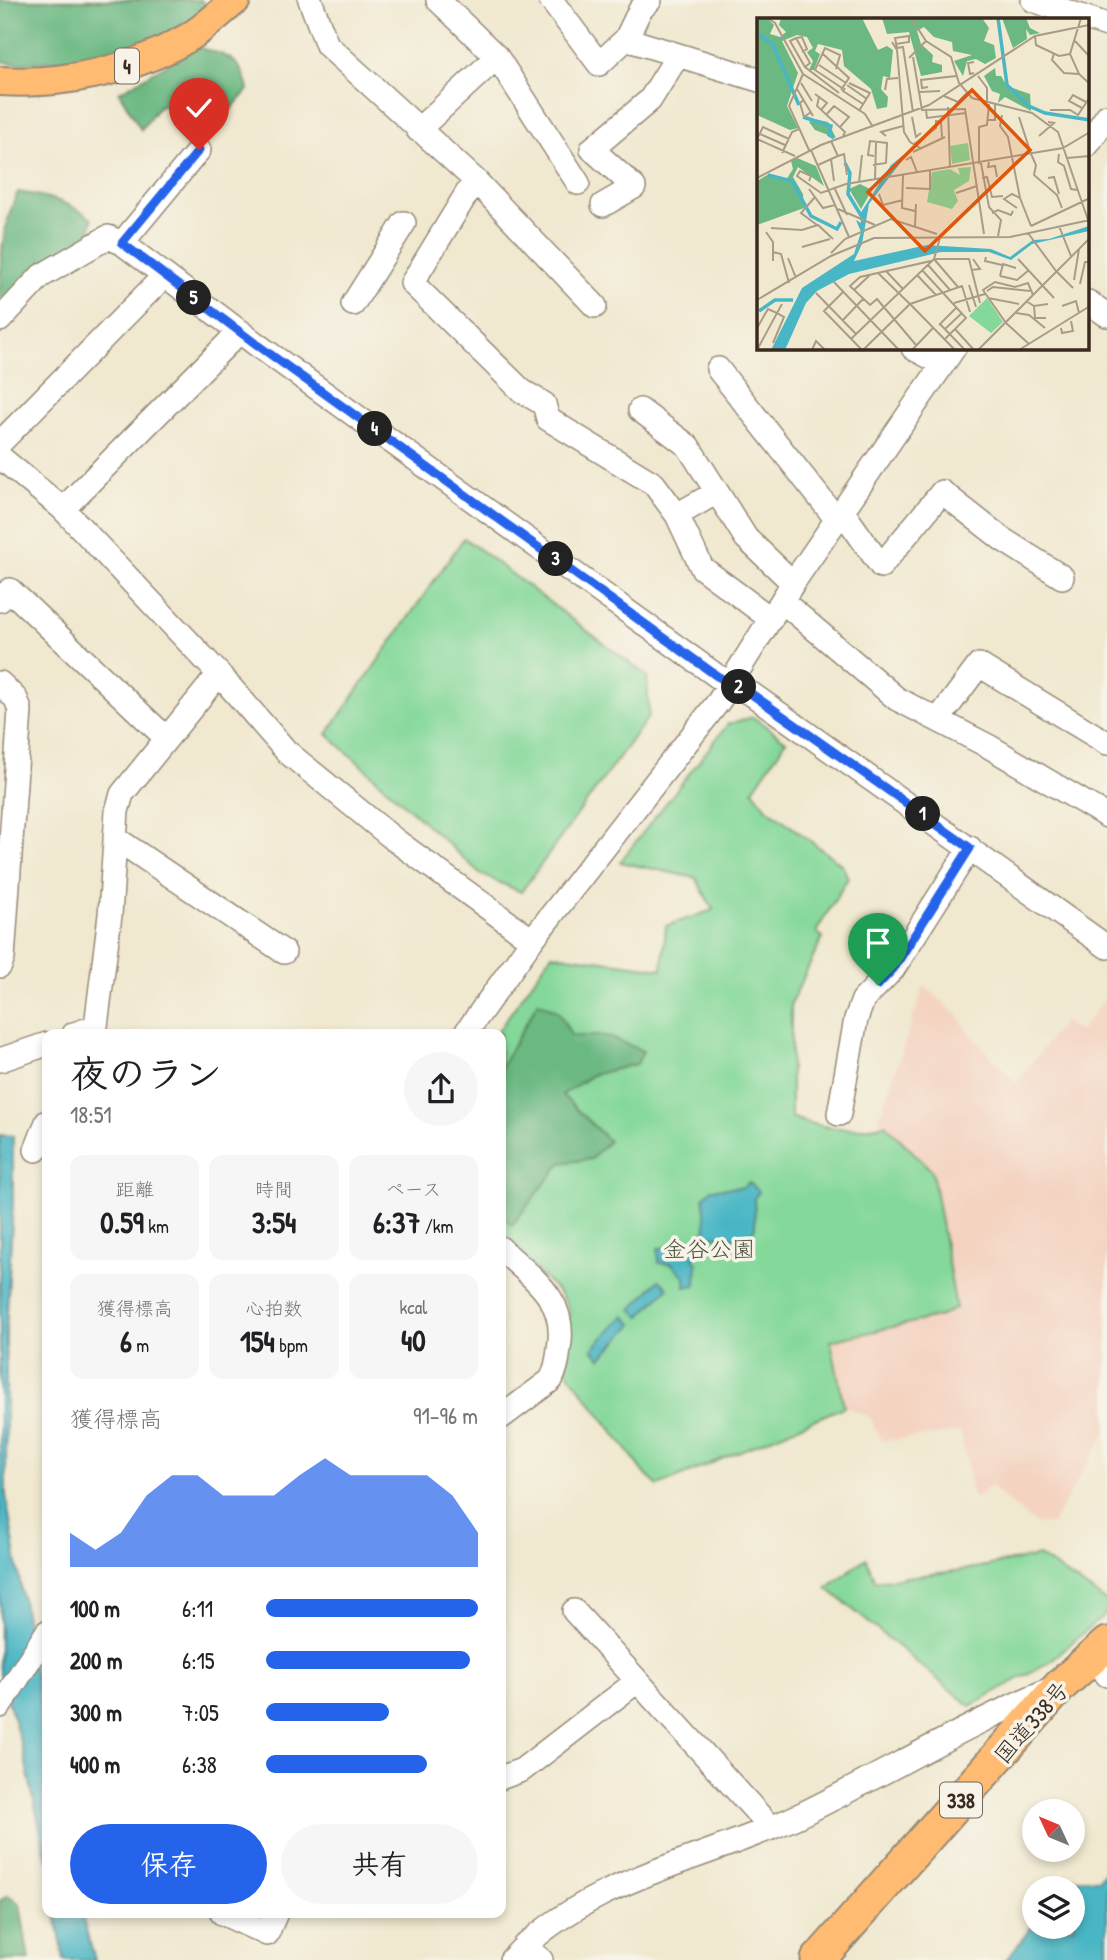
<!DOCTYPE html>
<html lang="ja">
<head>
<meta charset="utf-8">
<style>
  :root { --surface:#fff; --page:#f6f6f6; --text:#202124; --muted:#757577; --accent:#2563eb }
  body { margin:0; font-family:"Patrick Hand","Klee One",sans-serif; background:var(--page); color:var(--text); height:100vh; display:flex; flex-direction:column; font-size:26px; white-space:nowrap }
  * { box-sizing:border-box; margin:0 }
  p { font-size:23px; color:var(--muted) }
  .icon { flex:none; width:38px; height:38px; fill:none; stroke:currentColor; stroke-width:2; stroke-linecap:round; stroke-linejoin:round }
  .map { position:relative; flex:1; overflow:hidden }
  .sheet { position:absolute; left:42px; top:1029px; width:464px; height:889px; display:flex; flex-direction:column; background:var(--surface); border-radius:14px; box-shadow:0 4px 10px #0003 }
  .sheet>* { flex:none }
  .needle { width:46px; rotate:314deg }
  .controls { position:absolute; left:1022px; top:1799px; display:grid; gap:14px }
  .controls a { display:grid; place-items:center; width:63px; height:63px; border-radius:50%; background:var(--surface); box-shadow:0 4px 10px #0003; font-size:35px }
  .pin { position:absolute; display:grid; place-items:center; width:60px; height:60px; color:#fff; margin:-72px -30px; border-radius:50% 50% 50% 0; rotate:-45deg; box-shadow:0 0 7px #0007 }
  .pin .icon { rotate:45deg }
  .km { position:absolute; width:35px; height:35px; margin:-18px; border-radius:50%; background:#222; color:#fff; font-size:19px; line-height:35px; text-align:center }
  .round { display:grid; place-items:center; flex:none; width:74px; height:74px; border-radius:37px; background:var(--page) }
  .summary { display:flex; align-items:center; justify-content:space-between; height:119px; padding:0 28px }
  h1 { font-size:38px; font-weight:800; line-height:52px }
  .metrics { display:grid; grid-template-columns:repeat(3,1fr); gap:10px; height:119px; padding:7px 28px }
  .metrics div { display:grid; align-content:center; border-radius:14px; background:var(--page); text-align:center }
  .metrics b { font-size:30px; font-weight:800 }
  .metrics small { font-size:19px; font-weight:400 }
  .metrics p { font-size:19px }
  .chart { height:196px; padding:14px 28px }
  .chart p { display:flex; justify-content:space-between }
  .chart svg { width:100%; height:126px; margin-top:7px; fill:var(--accent); opacity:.7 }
  .action { display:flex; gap:14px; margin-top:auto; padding:14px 28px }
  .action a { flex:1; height:80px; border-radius:42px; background:var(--accent); color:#fff; font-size:28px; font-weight:800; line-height:80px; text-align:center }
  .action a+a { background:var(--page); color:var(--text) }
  ul { padding:0 28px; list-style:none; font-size:23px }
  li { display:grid; grid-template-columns:112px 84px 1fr; align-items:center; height:52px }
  li i { height:18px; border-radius:9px; background:var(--accent) }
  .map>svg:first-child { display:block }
  .built { fill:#f4d3c1 }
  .green { fill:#84d89a; stroke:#60815c; stroke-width:2 }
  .forest { fill:#6bb882; stroke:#537150; stroke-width:2 }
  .water { fill:#49b6c5; stroke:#427072; stroke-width:2 }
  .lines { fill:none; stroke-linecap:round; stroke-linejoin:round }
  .minor-casing { stroke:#968976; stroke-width:26 }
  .major-casing { stroke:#968976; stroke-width:32 }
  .highway-casing { stroke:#968976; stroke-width:37 }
  .minor { stroke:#fff; stroke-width:23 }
  .major { stroke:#ffbb71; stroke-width:28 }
  .highway { stroke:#ffbb71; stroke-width:33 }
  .route-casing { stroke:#fff; stroke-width:14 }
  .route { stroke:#2563eb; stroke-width:9 }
  .labels { text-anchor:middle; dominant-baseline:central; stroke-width:7; stroke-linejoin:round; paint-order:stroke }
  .shield { fill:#f7f3e8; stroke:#73665b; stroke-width:2 }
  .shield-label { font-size:21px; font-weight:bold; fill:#3b2a1e }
  .park-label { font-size:23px; fill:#4d563d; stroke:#f7f3e8 }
  .street-label { font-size:23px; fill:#3b2a1e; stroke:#f7f3e8 }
  .inset-river { fill:none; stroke:#49b6c5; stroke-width:3.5 }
  .inset-road { fill:none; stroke:#a89c88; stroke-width:2 }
  .view { fill:#df570d; fill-opacity:0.15; stroke:#df570d; stroke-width:3.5 }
  .inset-edge { fill:none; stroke:#3b2a1e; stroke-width:3.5 }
</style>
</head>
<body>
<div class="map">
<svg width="1107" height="1960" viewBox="0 0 1107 1960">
  <rect width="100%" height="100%" fill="#f7f3e8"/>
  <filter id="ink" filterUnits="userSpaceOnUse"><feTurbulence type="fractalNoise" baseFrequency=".0143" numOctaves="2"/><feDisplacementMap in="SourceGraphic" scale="14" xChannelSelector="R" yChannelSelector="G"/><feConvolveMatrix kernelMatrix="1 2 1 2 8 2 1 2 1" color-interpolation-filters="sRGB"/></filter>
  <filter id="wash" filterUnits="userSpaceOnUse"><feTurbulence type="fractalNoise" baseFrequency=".00686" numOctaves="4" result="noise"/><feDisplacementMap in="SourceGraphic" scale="28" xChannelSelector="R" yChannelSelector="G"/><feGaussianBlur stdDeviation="1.57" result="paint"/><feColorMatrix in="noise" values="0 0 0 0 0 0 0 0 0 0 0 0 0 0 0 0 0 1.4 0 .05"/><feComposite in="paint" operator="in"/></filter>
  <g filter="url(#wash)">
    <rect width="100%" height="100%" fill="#f0e8cf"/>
    <!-- built -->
    <path class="built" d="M924,986L961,1018L966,1029L1016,1084L1064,1021L1079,1032L1107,996V1430L1052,1524H1036L990,1486L973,1500L961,1432L881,1441L870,1417L845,1407L833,1342L940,1317L958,1308L933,1170L879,1119Z"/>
    <!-- green -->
    <path class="green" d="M464,538L647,676L649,716L521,892L482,875L327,734Z
      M753,717L786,741L753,790L767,808L842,865L848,878L816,932L823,937L791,1003V1117C818,1129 857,1132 885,1124L932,1171L956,1308L941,1316L831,1341L844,1407L658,1486L647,1476L566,1370L569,1309L559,1293L501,1235L500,1034H496L552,954L662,969L666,926L713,910L696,878L620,862L728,724Z
      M1039,1556L1107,1602V1613L1049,1662L970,1706L827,1588L866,1558L875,1581L964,1570Z"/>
    <!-- forest -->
    <path class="forest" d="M0,0H201L209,9L151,42L106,58L16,64L0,61Z
      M197,47C227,56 242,57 248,90L225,116L208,117L187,106L160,105L141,130L119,92Z
      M18,192C46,196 68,202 92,218L90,234L0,306C0,265 0,229 18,192Z
      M538,1002L558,1011L572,1036H607L643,1051L637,1064L592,1075L562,1095L609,1141L591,1159L561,1163L512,1225L501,1215V1067Z
      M8,1895L20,1904L29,1960H0V1901Z"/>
    <!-- water -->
    <path class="water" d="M0,1135L13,1136V1203L6,1333V1496L47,1748V1861L24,1755L0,1673Z
      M749,1182L759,1192L754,1198L755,1228L747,1238L712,1236L693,1258L697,1263L696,1285L685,1287V1277L672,1264L659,1263L658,1248L678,1247L685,1251L706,1230L704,1197L712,1189L744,1187Z
      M659,1280L668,1288L640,1317L632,1309Z
      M624,1316L633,1324L601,1358L592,1349Z
      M1107,1870V1960H1006L1034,1924L1073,1927V1888H1063L1071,1878L1099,1879Z
      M56,1913H81L95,1960H64Z"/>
  </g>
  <g filter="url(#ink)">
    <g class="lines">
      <defs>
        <path id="minor" d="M310,0L327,45L475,180L412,283L522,391L544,404L548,419L654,484L677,515L702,568L771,619
          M551,0L599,64L626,39L759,80
          M1033,0L1107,25
          M626,39L640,10L650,0
          M497,57L578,183
          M418,130L497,57L438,0
          M1088,144L1107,116
          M475,180L595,306
          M603,205L634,187L592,149L650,100L678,55
          M122,243L199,150
          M1088,302L1107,315
          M353,304L404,223
          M0,320L41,276L108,237L122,243L256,344L717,676L753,695L1107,947
          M913,348L943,364
          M718,369L838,521
          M640,410L688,446L717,492
          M0,443L164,276
          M0,457L63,509L219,674L287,752L395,840L532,940
          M63,509L240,331
          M843,512L881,566L942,492L1002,539L1062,577
          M677,515L717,492L746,538L793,583
          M0,600L10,590L166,738
          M782,601L897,699L990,747L1107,816
          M0,683L16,699L20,710L3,958L0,966
          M938,720L979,665L1107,743
          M115,838L284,952
          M74,1034L95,1027
          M95,1034L110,915L117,811L122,794L219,674
          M465,1034L532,940L719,701L793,583L954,348
          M0,1060L47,1044
          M839,1114L856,1019L863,1000L893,969L970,848
          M36,1150L47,1122
          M500,1248C533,1279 568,1299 559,1349C558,1360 556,1370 551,1380L500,1418
          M574,1611L771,1828
          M1094,1655L1107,1675
          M0,1706L47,1632
          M500,1778L522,1770L636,1682
          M222,1913L267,1934L276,1913
          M524,1946L541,1960
          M511,1960C587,1878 701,1862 798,1816C885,1774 966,1724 1055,1687"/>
        <path id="major" d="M0,81C62,85 130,71 184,40C203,30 219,13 236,0"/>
        <path id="highway" d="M818,1960L1061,1685L1107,1644"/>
      </defs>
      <!-- minor casing -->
      <use href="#minor" class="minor-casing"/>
      <!-- major casing -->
      <use href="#major" class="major-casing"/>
      <!-- highway casing -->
      <use href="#highway" class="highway-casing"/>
      <!-- minor -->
      <use href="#minor" class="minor"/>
      <!-- major -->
      <use href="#major" class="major"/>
      <!-- highway -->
      <use href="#highway" class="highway"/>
    </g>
  </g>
  <g class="lines" filter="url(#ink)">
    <defs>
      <path id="route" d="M199,150L122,243L256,344L717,676L753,695L970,848L893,969L878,985"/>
    </defs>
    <!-- route casing -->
    <use href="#route" class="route-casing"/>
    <!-- route -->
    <use href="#route" class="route"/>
  </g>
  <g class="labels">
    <!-- shield labels -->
    <g class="shield">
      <rect x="115" y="48.5" width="24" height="35" rx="5"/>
      <rect x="940" y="1782.5" width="42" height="35" rx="5"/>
    </g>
    <g class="shield-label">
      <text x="127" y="66">4</text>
      <text x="961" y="1800">338</text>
    </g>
    <!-- park labels -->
    <g class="park-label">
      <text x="709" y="1248">金谷公園</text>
    </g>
    <!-- street labels -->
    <g class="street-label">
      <text transform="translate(1031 1722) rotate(-49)">国道338号</text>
    </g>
  </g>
  <!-- overview -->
  <g transform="translate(757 18)">
    <rect width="332" height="332" fill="#f0e8cf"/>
    <path d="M211,125L213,142L195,146L193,128ZM214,149L212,163L197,172L201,183L195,191L170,184L175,154L193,151L203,157L201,150ZM230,280L246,304L234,315L212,298Z" fill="#84d89a"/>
    <path d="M0,0H10L17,7L13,16L23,19L29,14L22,7L24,0H105L121,32L130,28L136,32L133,60L126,58L124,71L131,79L130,89L120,91L114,71L87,48L85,32L61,26L58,33L63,36L57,52H52L56,43L50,34L56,30L50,19L40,17L25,23L41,55L30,88L41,110L33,112L0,97ZM125,0H225L232,10L227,23L237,27L239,40L228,46L219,41L210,43L206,58L197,43L215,37L196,33L195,24L177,19L167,9L160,13L164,26L176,37L175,44L185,47V54L164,58L152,14L130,16ZM245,0H269L273,10L283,15L273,17L269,11L270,21L256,30ZM238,50L239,58H244L250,68L273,76L274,93L248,79L241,85L243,76L235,73L227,58ZM57,101L71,104L79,120L58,112L52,104ZM40,140L59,148L67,168L41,149L36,159L46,176L47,190L0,207V163L12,156L29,162L36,151L34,143ZM103,166L115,172L104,191L92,171Z" fill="#6bb882"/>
    <path d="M154,131L112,186L105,226L97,243L170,227L234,231L253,239L276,222L292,221L332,208V213L275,226L254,242L232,234H184L92,256L60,273L49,285L28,332H14L45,270L97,236L104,214L99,202L104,205L103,196L134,147Z" fill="#49b6c5"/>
    <path class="inset-river" d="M241,0L250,67L272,88L288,95L333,102M0,15L16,27L42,87M46,99L74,108L72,117L77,120M88,145L93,155L91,176L105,199M11,157L35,163L54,198L80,211L84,204M2,293L18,282H36"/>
    <path class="inset-road" d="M10,0L18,5L46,56L108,96L116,109M154,0L169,23L194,39L202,65L215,80L275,95L301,114L332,205M324,0L313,36L322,56L333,66M278,18L279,27L302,38L313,36M39,20L33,23L48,49L82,75M39,20L53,45L48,49M39,20L45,19L50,31L45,34M318,23L333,39M135,24L140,32L147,114L153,124L165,131M139,26L152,24V18L138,20L140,30L146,29L156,94M297,35L295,42L307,55L322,56M66,36L92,60L84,72M156,39L165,92L208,91L227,216M152,40L169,23M217,44L211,45L213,56L217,55M62,47L89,65M79,51L83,37L68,30L58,52L85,70M46,56L32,88L52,132M221,58L230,70V85M44,65L55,83M92,65L113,75L102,93M90,67L110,81M171,69L165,70L164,62L199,58M88,70L86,73L106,86M40,71L56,98M128,72L130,61L141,60M162,74L183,73M58,76L70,85L64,92M187,78L201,84L210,75M62,79L60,88L88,114L86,118M47,82L43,85L47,99L54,94M191,89L193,150M325,90L312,83L316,77L329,84M169,92L170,100L209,95M293,92H313L321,97L333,79M69,97L77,88L92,99L83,109M245,97L243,108L251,119L263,180L274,208M155,99L159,119L164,115M262,99L274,136M230,102H238V86M3,116L28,127M129,118L124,114L146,108M282,118L297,105L291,104M0,121L38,138M0,121L6,109L32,121M157,126L179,110V103L184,104L185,119M54,132L92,219M156,134L188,119M25,135L35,114L42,111M274,136L279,147L277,157L300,177L305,190M302,136L301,144L307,148L314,171L321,172M81,138L87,136L90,157M310,140L333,138M74,141L77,163M149,142L154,139L160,154M232,144L231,149L238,148L240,159M224,145L232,189L244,202L241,218M222,146V109L230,107L232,86M61,147L81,138L74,123M116,147L129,145L130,125L113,123L111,137L117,138M146,157L145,190L158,193M0,160L64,127L172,87L278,18L332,7M225,160L230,159L235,179L246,178M291,160L297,159L302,176M118,162L119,125M52,163L54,158L43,153L40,158L64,175L89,166L306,130L333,114M102,164L105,137M77,169L90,197M149,170L173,171V152M52,171L66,190L78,187M199,175L220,168M122,176L126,187L146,182M58,179L44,195L60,207M260,190L247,181L255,176L263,180M81,191L118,207M235,195L241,192L254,197L256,193M158,208L159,186M274,208L333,180M302,208L314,238M14,210L45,212L61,207L76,221M9,214L16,224V243M271,215L299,253M45,229L73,221M16,234L24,236L32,265M74,235L88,221L134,201L180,216M229,239L228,243L245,247M31,240L39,260M177,241H212L223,285M177,241L201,269M261,241L297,280M171,247L193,272M165,252L209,300L188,321M214,252L223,251L216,241M129,253L146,271M299,253L316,270M121,255L153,286L205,268L213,294M160,257L179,277M243,258L260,262L272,252M243,258L246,246L259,250M317,262L322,231M76,263L142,332M323,266L328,244H333M212,267L219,289M97,272L113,257M230,273L236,269L273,273M86,274L67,293L105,332M59,275L99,316M228,275L249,305L272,326M228,275L226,272L238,264L258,269L271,265L276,277M231,280L262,286M0,282L74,238L117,220L253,219L333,202M269,283L277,288L291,286M197,285L228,276M277,288L278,300H289M305,288L319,283L322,295M259,295L272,297L288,310M86,302L106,281M183,306L208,332M182,307L200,289M0,310L11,291L20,295L0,332M304,310L305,315L316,313L314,303M188,311L205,295M198,311L217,332M94,321L177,241L183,220M16,325L27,299L20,295L25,286M159,327L120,281L113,287L93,268L103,259L174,243M55,332L59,323L68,332M106,332L153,286L198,332M155,332L176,310M221,332L333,220M262,332L333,288"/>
    <path class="view" d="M215,72L273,132L168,233L111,174Z"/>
    <rect width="332" height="332" class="inset-edge"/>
  </g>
</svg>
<div class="controls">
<a><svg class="needle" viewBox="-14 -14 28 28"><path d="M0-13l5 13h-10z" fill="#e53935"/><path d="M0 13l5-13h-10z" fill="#757577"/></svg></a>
<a><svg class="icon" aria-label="layers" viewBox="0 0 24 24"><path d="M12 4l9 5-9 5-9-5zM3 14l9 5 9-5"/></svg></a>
</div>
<div class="pin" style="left:878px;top:985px;background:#1e9e55"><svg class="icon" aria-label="arrive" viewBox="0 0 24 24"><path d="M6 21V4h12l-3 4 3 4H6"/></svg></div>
<div class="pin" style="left:199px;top:150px;background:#d93025"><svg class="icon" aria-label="check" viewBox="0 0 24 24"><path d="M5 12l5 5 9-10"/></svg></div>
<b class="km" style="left:923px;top:814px">1</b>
<b class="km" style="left:739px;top:687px">2</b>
<b class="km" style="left:556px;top:559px">3</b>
<b class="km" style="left:375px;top:429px">4</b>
<b class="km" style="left:194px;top:298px">5</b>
<section class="sheet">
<div class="summary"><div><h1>夜のラン</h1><p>18:51</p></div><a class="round"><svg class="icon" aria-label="share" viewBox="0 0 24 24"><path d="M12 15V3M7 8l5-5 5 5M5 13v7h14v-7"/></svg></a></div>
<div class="metrics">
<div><p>距離</p><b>0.59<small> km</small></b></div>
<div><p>時間</p><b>3:54</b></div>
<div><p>ペース</p><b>6:37<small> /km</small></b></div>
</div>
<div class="metrics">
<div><p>獲得標高</p><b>6<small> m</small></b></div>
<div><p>心拍数</p><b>154<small> bpm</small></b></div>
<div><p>kcal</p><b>40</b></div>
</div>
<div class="chart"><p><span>獲得標高</span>91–96 m</p>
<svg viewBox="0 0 160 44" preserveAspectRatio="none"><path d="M0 44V32L10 38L20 32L30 19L40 12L50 12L60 19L70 19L80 19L90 12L100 6L110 12L120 12L130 12L140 12L150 19L160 32V44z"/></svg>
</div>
<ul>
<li><b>100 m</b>6:11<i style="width:100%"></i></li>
<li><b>200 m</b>6:15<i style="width:96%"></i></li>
<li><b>300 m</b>7:05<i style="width:58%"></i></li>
<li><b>400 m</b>6:38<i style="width:76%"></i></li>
</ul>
<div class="action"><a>保存</a><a>共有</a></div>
</section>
</div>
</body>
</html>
